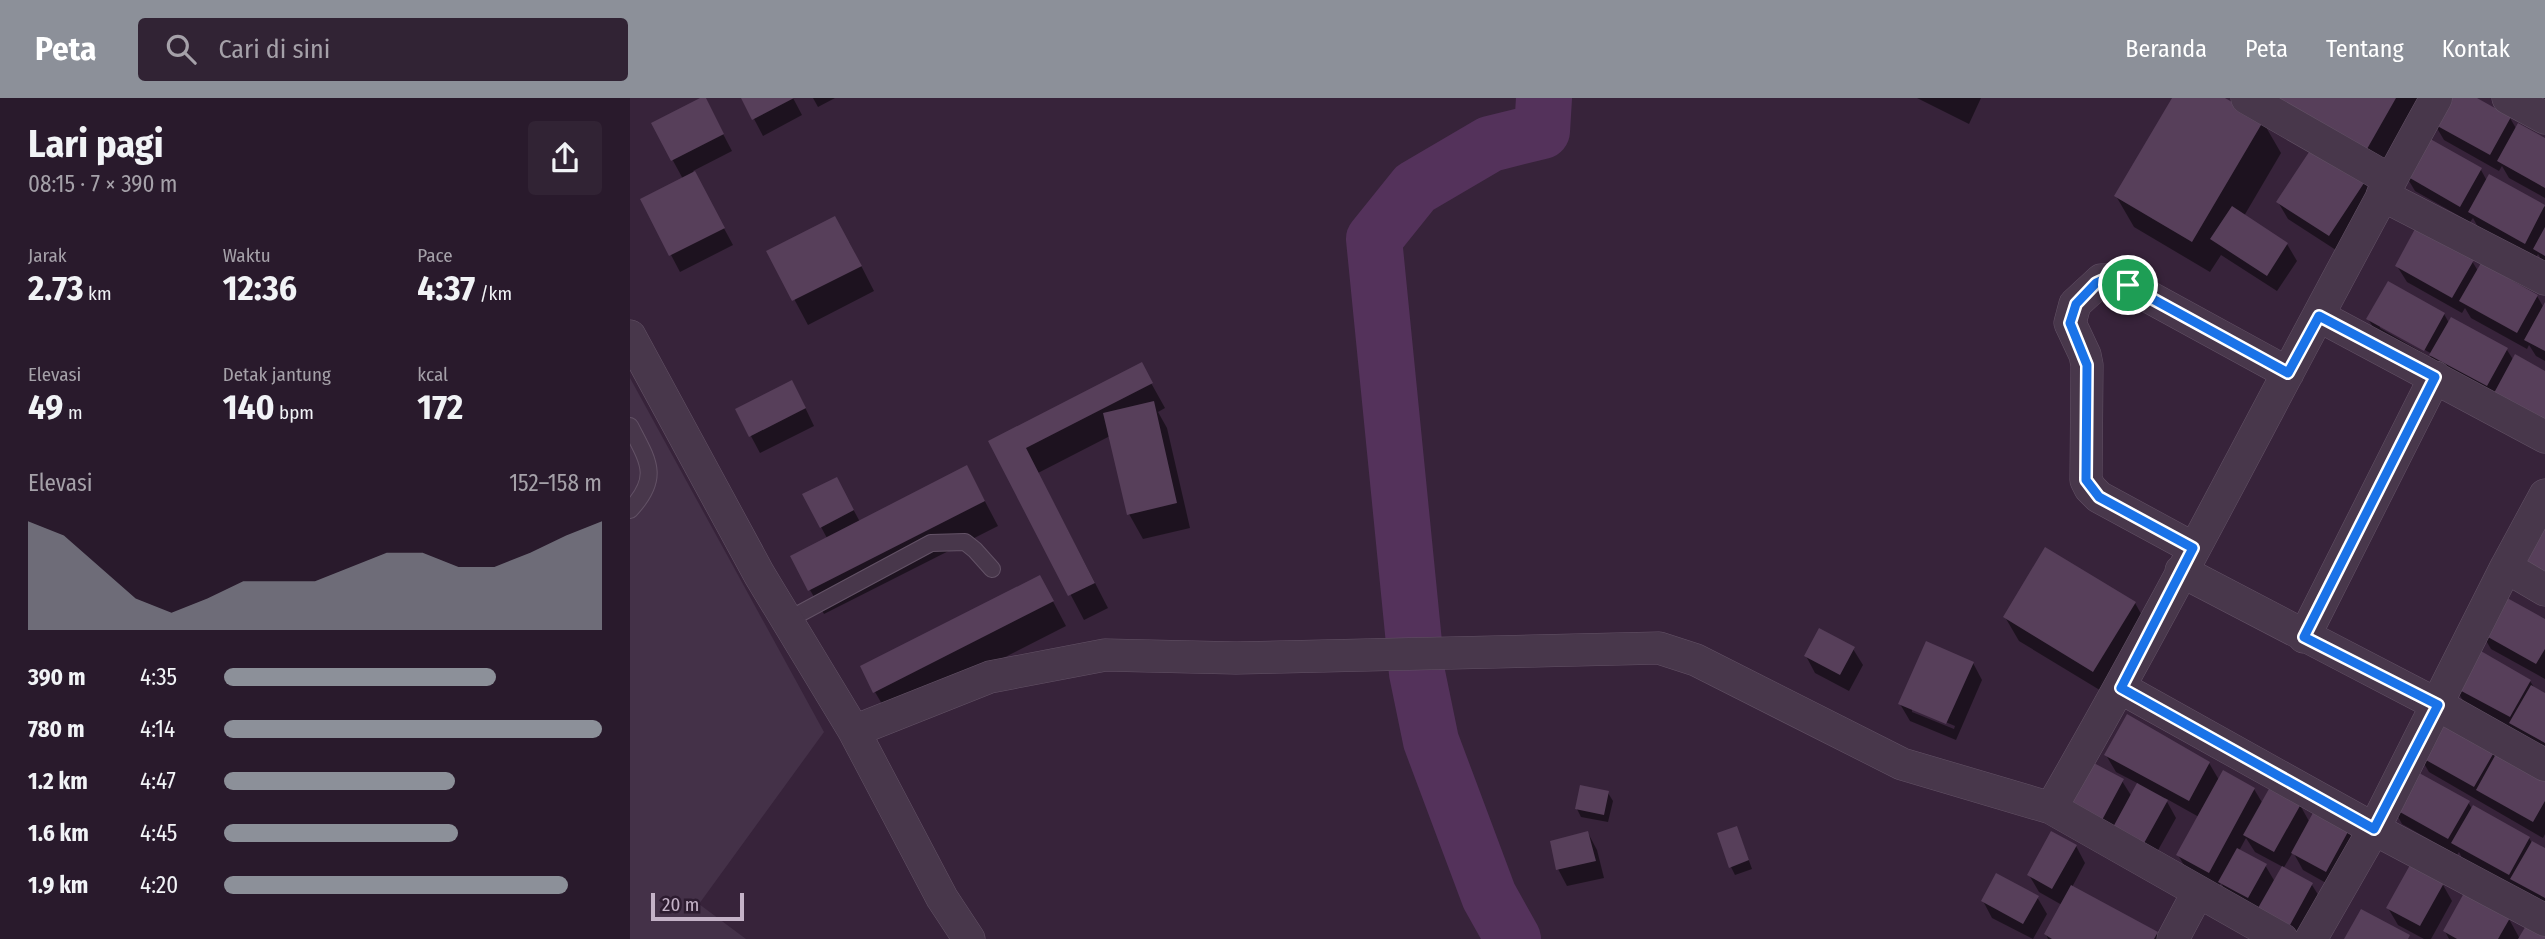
<!DOCTYPE html>
<html lang="id">
<head>
<meta charset="utf-8">
<style>
  :root { --surface:#291a2c; --page:#312334; --text:#f1f3f6; --muted:#a5a1a9; --accent:#8c9099 }
  body { margin:0; font-family:"Fira Sans Condensed",sans-serif; background:var(--page); color:var(--text); height:100vh; display:flex; flex-direction:column; font-size:26px; white-space:nowrap }
  * { box-sizing:border-box; margin:0 }
  p { font-size:23px; color:var(--muted) }
  .icon { flex:none; width:38px; height:38px; fill:none; stroke:currentColor; stroke-width:2; stroke-linecap:round; stroke-linejoin:round }
  .map { position:relative; flex:1; overflow:hidden }
  .side { display:flex; flex-direction:column; background:var(--surface); width:630px }
  .side>* { flex:none }
  .scale { position:absolute; left:21px; bottom:18px; width:93px; box-sizing:border-box; padding-left:7px; border:4px solid #c4b2c7; border-top:0; font-size:19px; line-height:24px; white-space:nowrap; color:#c4b2c7; -webkit-text-stroke:5px #2d1c30; paint-order:stroke }
  .pin { position:absolute; display:grid; place-items:center; width:60px; height:60px; color:#fff; margin:-30px; border:4px solid #fff; border-radius:50%; box-shadow:0 2px 7px #0007 }
  .round { display:grid; place-items:center; flex:none; width:74px; height:74px; border-radius:7px; background:var(--page) }
  .overview { display:flex; align-items:center; justify-content:space-between; height:119px; padding:0 28px }
  h1 { font-size:38px; font-weight:700; line-height:52px }
  .stats { display:grid; grid-template-columns:repeat(3,1fr); gap:10px; height:119px; padding:7px 28px }
  .stats div { display:grid; align-content:center }
  .stats b { font-size:35px; font-weight:700 }
  .stats small { font-size:19px; font-weight:400 }
  .stats p { font-size:19px }
  .chart { height:196px; padding:14px 28px }
  .chart p { display:flex; justify-content:space-between }
  .chart svg { width:100%; height:126px; margin-top:7px; fill:var(--accent); opacity:.7 }
  ul { padding:0 28px; list-style:none; font-size:23px }
  li { display:grid; grid-template-columns:112px 84px 1fr; align-items:center; height:52px }
  li i { height:18px; border-radius:9px; background:var(--accent) }
  header { display:flex; align-items:center; gap:42px; box-sizing:border-box; height:98px; padding:0 35px; background:var(--accent); color:#fff }
  header strong { font-size:33px }
  nav { display:flex; gap:38px; margin-inline-start:auto; font-size:24px }
  .search { width:490px; height:63px; background:var(--page); display:flex; align-items:center; gap:18px; box-sizing:border-box; padding:0 24px; border-radius:7px; color:var(--muted); font-size:26px }
  main { display:flex; flex:1; min-height:0 }
  .map>svg:first-child { display:block }
  .airport { fill:#443148 }
  .shadow { fill:#0007; fill-rule:evenodd }
  .lines { fill:none; stroke-linecap:round; stroke-linejoin:round }
  .river { stroke:#54325b; stroke-width:56 }
  .building { fill:#573f5a }
  .service-casing { stroke:#635266; stroke-width:18 }
  .minor-casing { stroke:#635266; stroke-width:33 }
  .service { stroke:#48374b; stroke-width:16 }
  .minor { stroke:#48374b; stroke-width:32 }
  .route-casing { stroke:#fff; stroke-width:14 }
  .route { stroke:#1a73e8; stroke-width:9 }
</style>
</head>
<body>
<header>
<strong>Peta</strong>
<div class="search"><svg class="icon" aria-label="search" viewBox="0 0 24 24"><circle cx="10" cy="10" r="6"/><path d="M15 15l6 6"/></svg>Cari di sini</div>
<nav><a>Beranda</a><a>Peta</a><a>Tentang</a><a>Kontak</a></nav>
</header>
<main>
<section class="side">
<div class="overview"><div><h1>Lari pagi</h1><p>08:15 · 7 × 390 m</p></div><a class="round"><svg class="icon" aria-label="share" viewBox="0 0 24 24"><path d="M12 15V3M7 8l5-5 5 5M5 13v7h14v-7"/></svg></a></div>
<div class="stats">
<div><p>Jarak</p><b>2.73<small> km</small></b></div>
<div><p>Waktu</p><b>12:36</b></div>
<div><p>Pace</p><b>4:37<small> /km</small></b></div>
</div>
<div class="stats">
<div><p>Elevasi</p><b>49<small> m</small></b></div>
<div><p>Detak jantung</p><b>140<small> bpm</small></b></div>
<div><p>kcal</p><b>172</b></div>
</div>
<div class="chart"><p><span>Elevasi</span>152–158 m</p>
<svg viewBox="0 0 160 44" preserveAspectRatio="none"><path d="M0 44V6L10 11L20 22L30 33L40 38L50 33L60 27L70 27L80 27L90 22L100 17L110 17L120 22L130 22L140 17L150 11L160 6V44z"/></svg>
</div>
<ul>
<li><b>390 m</b>4:35<i style="width:72%"></i></li>
<li><b>780 m</b>4:14<i style="width:100%"></i></li>
<li><b>1.2 km</b>4:47<i style="width:61%"></i></li>
<li><b>1.6 km</b>4:45<i style="width:62%"></i></li>
<li><b>1.9 km</b>4:20<i style="width:91%"></i></li>
</ul>
</section>
<div class="map">
<svg width="1915" height="841" viewBox="0 0 1915 841">
  <rect width="100%" height="100%" fill="#37233a"/>
  <!-- airport -->
  <path class="airport" d="M0,280L194,634L69,806L116,841H0Z"/>
  <!-- shadow -->
  <path class="shadow" d="M74,0L102,53L63,73L103,147L50,174L12,102L53,81L23,26Z
    M113,0H163L172,17L133,38Z
    M183,0H205L188,9Z
    M1287,0H1351L1339,26Z
    M1544,0H1592L1633,24L1651,55L1614,118L1657,146L1667,163L1647,193L1591,157L1580,174L1504,129L1486,98Z
    M1608,0H1801L1755,81Z
    M1843,0L1880,20L1887,32L1915,42V100L1879,80L1872,68L1869,73L1814,42L1804,25Z
    M1851,72L1857,83L1860,78L1915,109V168L1908,156L1905,162L1849,131L1843,120L1840,124L1785,93L1775,76Z
    M1734,83L1744,100L1709,154L1658,121L1648,104Z
    M219,144L244,193L178,227L139,154Z
    M1842,163L1848,173L1907,198L1914,210L1915,208V263L1906,258L1899,247L1897,251L1841,220L1835,210L1832,215L1777,184L1767,168Z
    M1814,216L1819,225L1877,252L1884,263L1915,275V333L1748,237L1738,221ZM1750,226L1802,256L1800,259L1750,230Z
    M511,267L535,310L528,314L537,330L560,430L513,441L499,416L480,338L408,375L478,510L454,522L360,344Z
    M171,301L184,328L130,355L107,312Z
    M350,394L368,428L194,516L180,492L197,440L191,429L216,398L230,424Z
    M410,479L436,528L259,618L245,594Z
    M1505,505L1519,530L1478,597L1389,543L1375,519Z
    M1915,523V581L1861,551L1851,534Z
    M1223,551L1233,567L1219,593L1185,575L1176,558Z
    M1343,565L1352,582L1326,642L1280,623L1270,606ZM1282,610L1325,628L1324,631L1282,614Z
    M1900,583L1905,591L1915,597V655L1834,604L1824,588Z
    M1809,621L1915,683V736L1913,740L1799,674L1789,657Z
    M1476,657L1579,665L1589,682L1624,691L1633,706L1670,707L1680,725L1718,733L1728,750L1705,790L1673,772L1663,754L1653,771L1682,787L1692,803L1671,841L1600,801L1591,785L1588,790L1558,774L1548,757L1569,719L1535,700L1546,720L1522,763L1450,723L1492,683L1502,699L1509,686L1486,674ZM1616,740L1625,754L1653,769L1645,784L1635,767L1609,753Z
    M978,695L983,703L978,724L951,719L947,711Z
    M1838,704L1842,711L1899,740L1902,745L1915,752V811L1833,762L1829,754L1827,757L1772,726L1763,709Z
    M958,735L967,752L974,780L937,788L928,771Z
    M1110,738L1122,771L1105,777L1101,769Z
    M1446,748L1455,765L1442,789L1527,836L1530,841H1418L1416,836L1432,807L1409,794L1399,777Z
    M1813,787L1822,803L1801,841H1794L1768,827L1758,810Z
    M1407,799L1417,816L1403,841L1362,820L1353,803Z
    M1879,821L1890,841L1915,838V841H1819L1815,833Z"/>
  <g class="lines">
    <!-- river -->
    <path class="river" d="M883,841L859,798L801,643L787,575L744,141L785,90L860,46L912,33L914,0"/>
  </g>
  <!-- building -->
  <path class="building" d="M70,0H76L94,36L41,63L21,25Z
    M111,0H164L122,22Z
    M1542,0H1595L1634,22L1562,144L1484,98Z
    M1644,0H1766L1737,51Z
    M1816,0H1847L1881,19L1860,57L1802,25Z
    M1888,25L1915,40V90L1867,63Z
    M1795,38L1852,70L1830,109L1773,76Z
    M1683,48L1736,82L1699,138L1646,104Z
    M65,73L95,130L39,158L10,101Z
    M1859,76L1915,107L1895,146L1838,114Z
    M1602,108L1658,145L1637,178L1580,141Z
    M205,118L232,168L162,203L136,153Z
    M1786,129L1844,162L1822,200L1765,168Z
    M1915,129V158L1903,151Z
    M1851,165L1908,197L1887,235L1829,203Z
    M1758,183L1815,215L1794,253L1736,221Z
    M1915,204V253L1894,242Z
    M1821,219L1878,250L1857,288L1799,257Z
    M1885,256L1915,273V323L1864,295Z
    M512,264L523,285L396,350L465,485L438,498L358,343Z
    M162,282L176,310L119,339L105,311Z
    M524,303L547,405L497,417L473,315Z
    M337,367L355,403L178,493L160,458Z
    M207,379L224,412L190,430L172,396Z
    M1915,424V474L1888,459Z
    M1415,449L1506,504L1463,574L1373,519Z
    M410,477L424,503L243,595L230,568Z
    M1870,496L1915,521V551L1906,566L1849,534Z
    M1189,530L1225,549L1210,577L1174,558Z
    M1296,543L1344,564L1316,626L1268,606Z
    M1844,549L1901,582L1880,619L1822,588Z
    M1901,587L1915,595V645L1879,625Z
    M1497,616L1580,664L1559,703L1474,657Z
    M1808,619L1866,651L1844,689L1787,657Z
    M1867,654L1915,681V703L1903,724L1846,692Z
    M1462,664L1494,681L1471,724L1438,706Z
    M1782,671L1840,703L1818,741L1761,709Z
    M1593,672L1625,690L1579,775L1546,757Z
    M1507,685L1538,702L1513,747L1482,731Z
    M950,687L979,693L974,717L945,711Z
    M1640,689L1671,706L1644,754L1613,737Z
    M1843,707L1900,739L1879,777L1821,745Z
    M1684,713L1719,732L1696,774L1661,755Z
    M1107,728L1119,762L1099,770L1087,735Z
    M958,733L966,763L926,772L920,743Z
    M1421,733L1447,747L1422,791L1397,777Z
    M1902,743L1915,750V800L1880,781Z
    M1607,750L1637,766L1618,800L1588,784Z
    M1780,767L1814,785L1790,828L1756,810Z
    M1652,768L1683,785L1660,827L1628,810Z
    M1366,775L1409,798L1393,826L1351,803Z
    M1441,787L1528,834L1524,841H1422L1414,836Z
    M1834,795L1880,820L1868,841H1827L1813,833Z
    M1731,811L1780,837L1778,841H1714Z
    M1897,826L1915,836V841H1888Z"/>
  <g class="lines">
    <defs>
      <path id="service" d="M0,328C18,363 31,379 0,412
        M156,523L301,445L335,444L345,452L362,471"/>
      <path id="minor" d="M1617,0L1760,82
        M1878,0L1915,20
        M1752,97L1915,181
        M1689,218L1915,339
        M0,238L129,476L224,633L312,800L339,841
        M1563,450L1469,399L1460,390L1456,382L1457,267L1455,257L1440,225L1445,206L1471,182H1488L1658,275
        M1876,469L1915,492
        M1551,473L1808,607L1915,667
        M1674,539L1805,279
        M1491,590L1744,731L1915,822
        M224,633L360,579L475,557L606,560L1029,550L1066,562L1272,666L1421,710L1652,841
        M1421,710C1556,477 1675,235 1806,0
        M1543,841L1568,794
        M1681,841L1744,731L1876,469L1915,397"/>
    </defs>
    <!-- service casing -->
    <use href="#service" class="service-casing"/>
    <!-- minor casing -->
    <use href="#minor" class="minor-casing"/>
    <!-- service -->
    <use href="#service" class="service"/>
    <!-- minor -->
    <use href="#minor" class="minor"/>
  </g>
  <g class="lines">
    <defs>
      <path id="route" d="M1477,180L1488,182L1658,275L1689,218L1805,279L1674,539L1808,607L1744,731L1491,590L1563,450L1469,399L1456,382L1457,267L1440,225L1446,206L1466,185Z"/>
    </defs>
    <!-- route casing -->
    <use href="#route" class="route-casing"/>
    <!-- route -->
    <use href="#route" class="route"/>
  </g>
</svg>
<div class="scale">20 m</div>
<div class="pin" style="left:1498px;top:187px;background:#1e9e55"><svg class="icon" aria-label="arrive" viewBox="0 0 24 24"><path d="M6 21V4h12l-3 4 3 4H6"/></svg></div>
</div>
</main>
</body>
</html>
